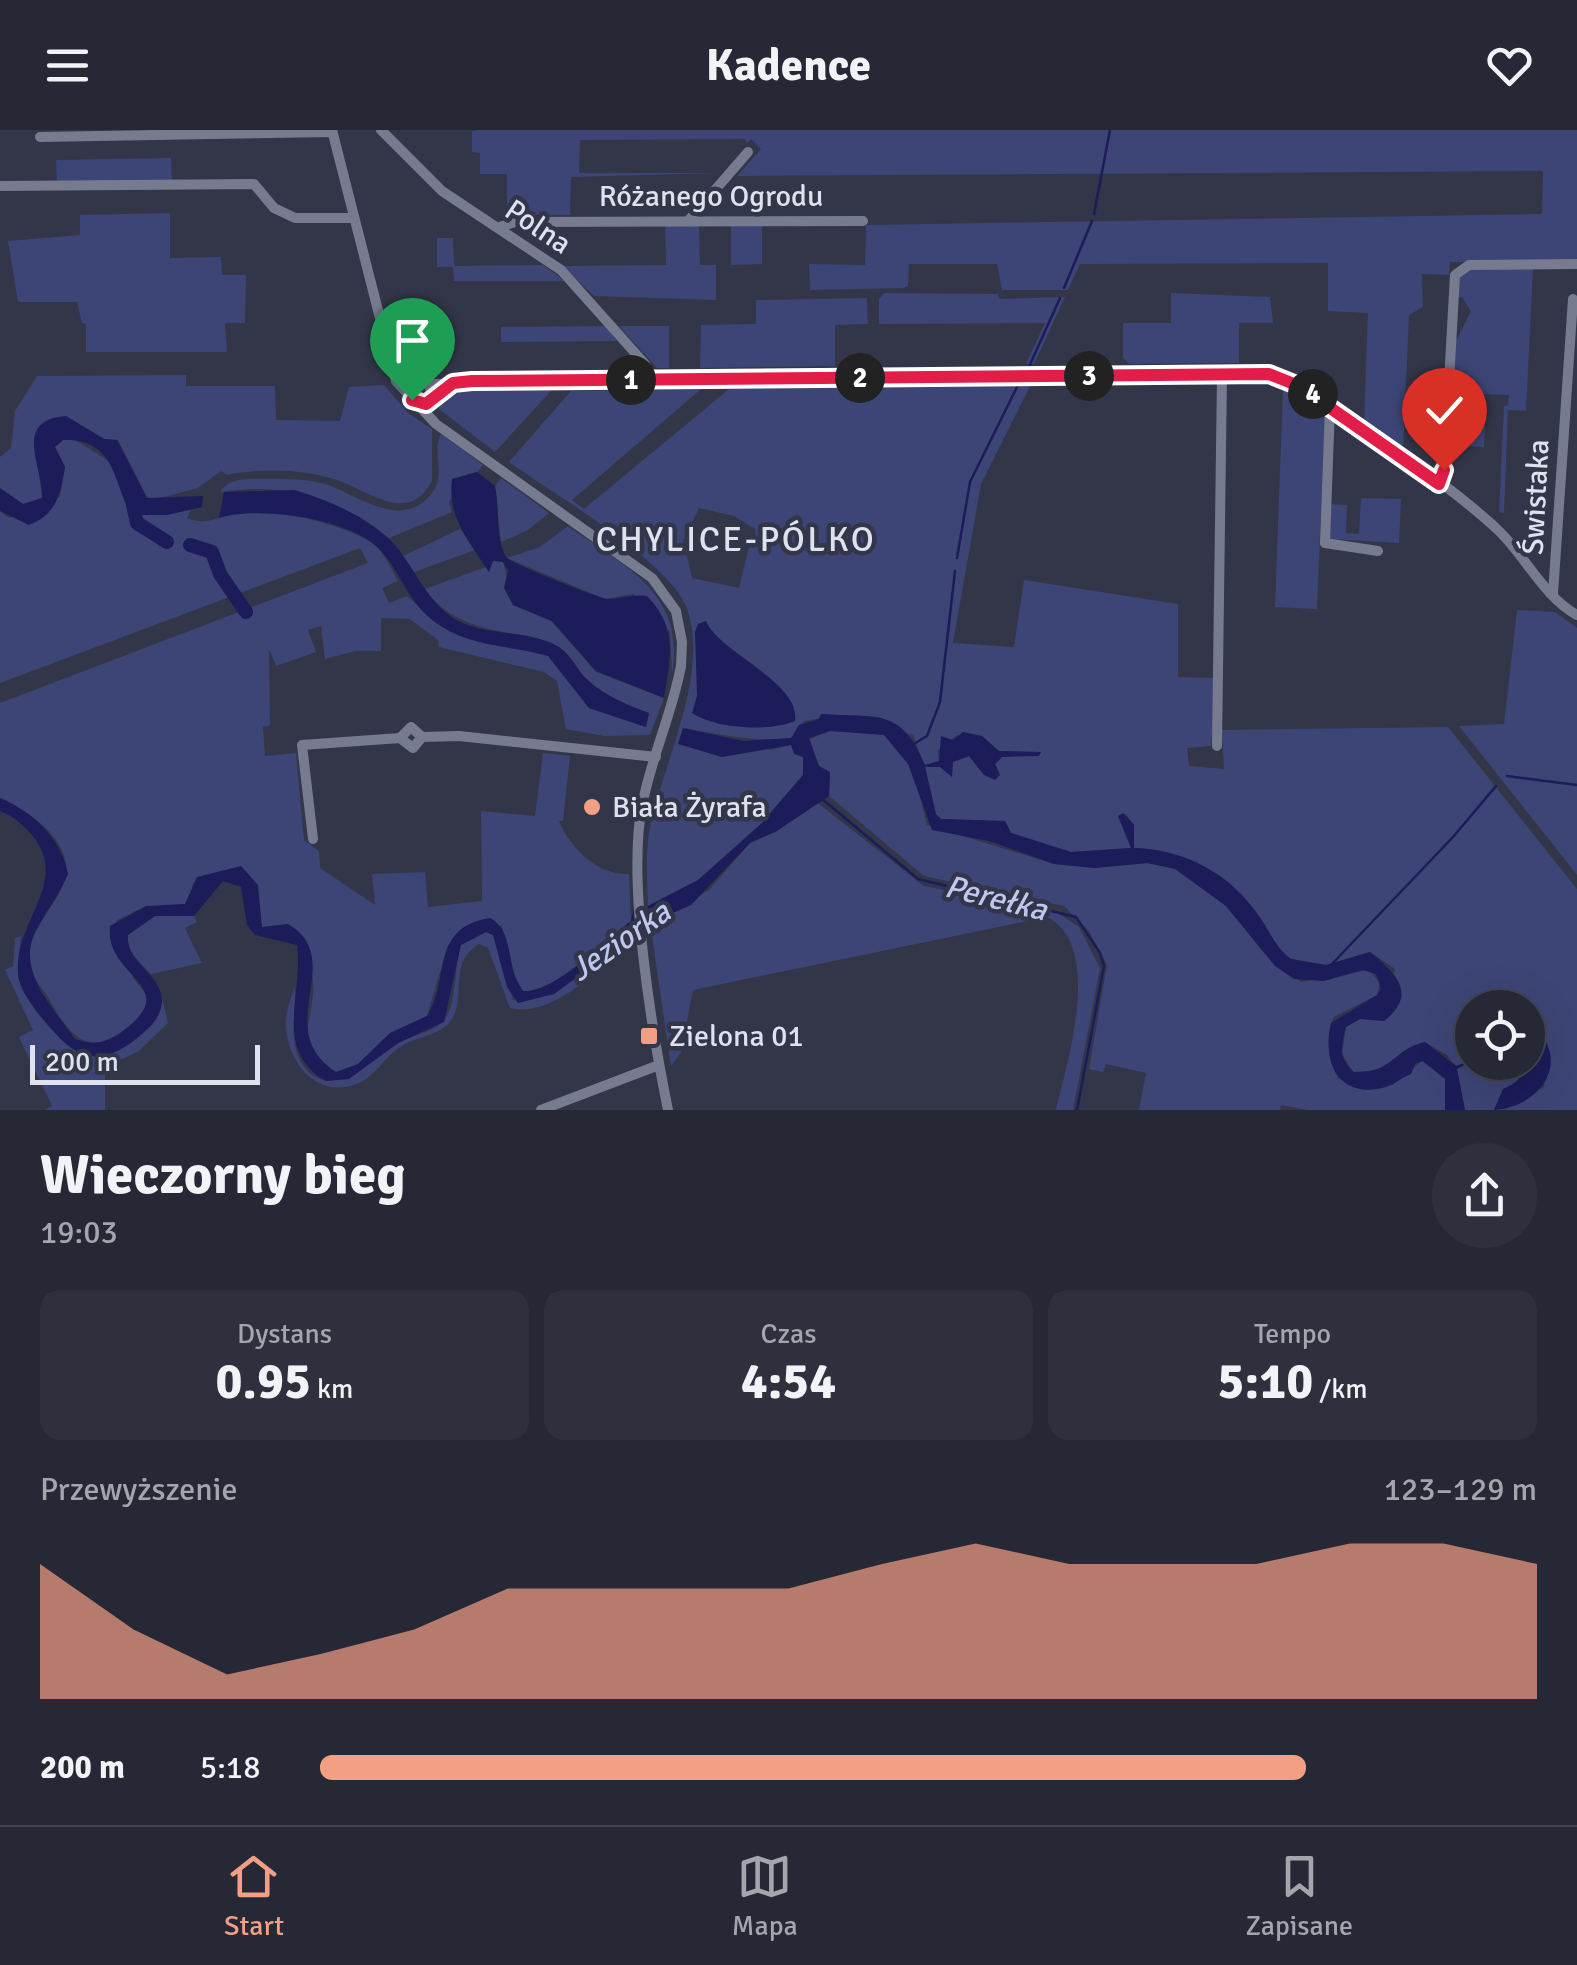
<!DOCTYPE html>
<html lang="pl">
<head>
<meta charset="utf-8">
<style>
  :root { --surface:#262836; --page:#2e303e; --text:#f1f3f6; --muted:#a4a6ad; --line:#424451; --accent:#f39f84 }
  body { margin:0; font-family:Signika,sans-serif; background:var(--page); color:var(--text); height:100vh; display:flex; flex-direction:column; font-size:38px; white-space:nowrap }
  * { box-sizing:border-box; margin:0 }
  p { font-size:32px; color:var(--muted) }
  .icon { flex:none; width:55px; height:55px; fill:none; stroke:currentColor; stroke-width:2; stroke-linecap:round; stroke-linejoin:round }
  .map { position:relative; height:980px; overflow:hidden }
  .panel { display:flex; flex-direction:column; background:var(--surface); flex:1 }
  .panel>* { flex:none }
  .buttons { position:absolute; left:1455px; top:860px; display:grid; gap:20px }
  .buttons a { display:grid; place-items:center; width:90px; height:90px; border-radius:50%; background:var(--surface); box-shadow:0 10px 40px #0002,0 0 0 2px var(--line); font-size:50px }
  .scale { position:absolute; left:30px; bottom:25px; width:230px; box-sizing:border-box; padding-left:10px; border:5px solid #dfe2ee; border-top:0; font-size:28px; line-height:35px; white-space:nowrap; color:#dfe2ee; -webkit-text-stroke:8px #323648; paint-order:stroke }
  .pin { position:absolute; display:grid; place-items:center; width:85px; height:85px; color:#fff; margin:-102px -42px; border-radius:50% 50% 50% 0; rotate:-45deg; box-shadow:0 0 10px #0007 }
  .pin .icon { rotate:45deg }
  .km { position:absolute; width:50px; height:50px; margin:-25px; border-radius:50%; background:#222; color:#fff; font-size:28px; line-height:50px; text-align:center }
  .round { display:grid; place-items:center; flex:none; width:105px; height:105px; border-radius:52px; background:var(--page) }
  .head { display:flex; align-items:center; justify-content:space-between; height:170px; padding:0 40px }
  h1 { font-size:55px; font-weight:700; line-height:75px }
  .stats { display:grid; grid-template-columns:repeat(3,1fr); gap:15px; height:170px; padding:10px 40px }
  .stats div { display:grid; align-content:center; border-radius:20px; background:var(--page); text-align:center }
  .stats b { font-size:50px; font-weight:700 }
  .stats small { font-size:28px; font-weight:400 }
  .stats p { font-size:28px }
  .chart { height:280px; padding:20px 40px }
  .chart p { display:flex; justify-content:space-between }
  .chart svg { width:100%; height:180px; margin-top:10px; fill:var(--accent); opacity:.7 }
  ul { padding:0 40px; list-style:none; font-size:32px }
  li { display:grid; grid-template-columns:160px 120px 1fr; align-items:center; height:75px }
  li i { height:25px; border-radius:12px; background:var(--accent) }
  header { display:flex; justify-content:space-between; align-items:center; height:130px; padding:0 40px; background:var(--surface); font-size:45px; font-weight:700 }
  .tabs { display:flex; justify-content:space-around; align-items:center; height:140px; border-top:2px solid var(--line); background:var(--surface); font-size:28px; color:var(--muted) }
  .tabs a { display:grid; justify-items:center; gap:5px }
  .tabs .current { color:var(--accent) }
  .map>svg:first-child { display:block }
  .green { fill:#3d4576; fill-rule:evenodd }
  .water { fill:#1b1c59 }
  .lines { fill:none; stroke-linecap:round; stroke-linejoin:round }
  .stream { stroke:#1b1c59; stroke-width:2.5 }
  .river { stroke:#1b1c59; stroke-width:14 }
  .minor { stroke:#777b90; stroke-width:10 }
  .route-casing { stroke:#fff; stroke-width:20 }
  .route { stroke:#e11d48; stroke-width:12 }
  .poi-dot { fill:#f39f84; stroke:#323648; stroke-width:4 }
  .labels { text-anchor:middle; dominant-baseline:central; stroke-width:9; stroke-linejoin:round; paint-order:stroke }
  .street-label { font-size:30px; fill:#dfe2ee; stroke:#323648 }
  .poi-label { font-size:30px; fill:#dfe2ee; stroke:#323648; text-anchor:start }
  .water-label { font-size:32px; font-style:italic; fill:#bfc7ee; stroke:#323648 }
  .quarter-label { font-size:35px; letter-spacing:2.5px; fill:#dfe2ee; stroke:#323648 }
</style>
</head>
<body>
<header><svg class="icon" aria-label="menu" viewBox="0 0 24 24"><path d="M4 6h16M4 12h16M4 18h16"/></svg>Kadence<svg class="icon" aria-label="heart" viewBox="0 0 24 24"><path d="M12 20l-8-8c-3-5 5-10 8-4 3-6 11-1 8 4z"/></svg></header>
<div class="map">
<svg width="1577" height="980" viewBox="0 0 1577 980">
  <rect width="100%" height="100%" fill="#323648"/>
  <!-- green -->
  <path class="green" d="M477,0H1577V131L1450,132L1449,145L1422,144L1423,177L1409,185L1403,321L1364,291L1368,183L1328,181V133L1080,134L1068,160H1002L997,134H909L908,156L903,158L810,160L809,134L865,135L866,95L1542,84L1543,41L737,46L761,19L751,9L747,13L745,9L580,10L579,43H721L571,47L570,85H507V44H480V23L472,22V1Z
    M171,28L172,51H57L56,30Z
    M170,83V128L221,127L222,145H246L245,193H225L227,222H86V194L82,193L77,172H18L8,111L80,105V85Z
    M665,95L699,96L700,135H716V170L594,166L562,136L666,135Z
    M762,95V134L731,135V96Z
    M437,108H453L454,136L543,135L565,151H454L453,137H437Z
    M1533,138L1526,281L1508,280L1504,383L1499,382L1504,276H1508L1509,265L1451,263L1453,208L1457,209L1471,181L1462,167L1455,168L1459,144L1464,140Z
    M884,163L998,164L999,169L1065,167L1034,234H1026L1045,193L879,194V169Z
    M1171,163L1270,167L1273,193H1239V233L1129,234L1123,228V193H1171Z
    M867,168L868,194L835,195V236L700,238L701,195L756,194V170Z
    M605,196L617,211L501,212V197Z
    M619,196H669V238H657Z
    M186,245V256H275L276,290L340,291L349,257L384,255L408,283L432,299V351C408,396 370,361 337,350C303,339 261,338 227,345L221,341L198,358L153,370L147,367L118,310L104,309L66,286L39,345L42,368L23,374L0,358V327L11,318L15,281L37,246Z
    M1016,253L1031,254L981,354L953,513L1014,517L1024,450L1178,474V547L1218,548L1211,616L1187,618L1189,636L1224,639L1222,600L1448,597L1577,759V980H1498L1544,957L1549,921L1528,891V878H1472L1470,932L1456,936L1447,925L1425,912L1381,940L1353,942L1342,924L1346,897L1360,889L1384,891L1395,839L1370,822L1326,835L1291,829C1276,819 1269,800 1259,786C1230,744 1184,719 1134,718V695L1126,684L1118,686L1132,718L1071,722L1011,703L1005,691L941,689L936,685L925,637H940L952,646V632L969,626L984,645L999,642L995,634L1002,627L1041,622L999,621L957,605L938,620L939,632L924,635L913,605L837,585L804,591L792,608C753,612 722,605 684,598L771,620L792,614L803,627V645L761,694L698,750L648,776C647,748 645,719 651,692C665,628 723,513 674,457C633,409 561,369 509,332L571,261L701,259L572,370L584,379L729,259ZM699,378L734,386L755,399L756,414L749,417L739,458L692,448L687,426L678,422Z
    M1283,257L1325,284L1317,479L1275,477Z
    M467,260L551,261L495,322L439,279L441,268Z
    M1450,272L1486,275L1484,317L1448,315Z
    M441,304L483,335L477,342L467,344L449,372L452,382L389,408C329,371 293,351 220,362C229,348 246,349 262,349C283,349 304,348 325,354C359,365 402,402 432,363C447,343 431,323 441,304Z
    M74,309L115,335L129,382L167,385L191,379L187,388C209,397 223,384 246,381C274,378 358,397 378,418C386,427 392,440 398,451L382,458L389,473L407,466L442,497L548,526L589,578L646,597L649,583C627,575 605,566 587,550C580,543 576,532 568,526C521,492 462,512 425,459L486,437L488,441L493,430L503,431L513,475L551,491L596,542L664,568L650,605L604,606L566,599L557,551L544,542L439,517L438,510L410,489L381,488V521H355L325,529L321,496L308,500L316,522L276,536L269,519L270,595L263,597L265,626L296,623L304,710L319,721L320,738L375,775L372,744L425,742L428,777L482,771L481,681L535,686L543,623L570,626L563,691H559C571,718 596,745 629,744L631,791C606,810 553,864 523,861L509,837L502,795L448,815L427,886L390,903L358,934L336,943C285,909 320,888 312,844C309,828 295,809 288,794L262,798L249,745L193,753L190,771L185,774L137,780L116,791L133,848L148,867C145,885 136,891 121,902C84,929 66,899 48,867C41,856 32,849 29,835C19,795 75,769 65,729C58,701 25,679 0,668V573L368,433L360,418L0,553V381L9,388L60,367L65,337L55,317L63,310Z
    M501,348L549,383L528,400L501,412L495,356Z
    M1361,368L1401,369L1399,413L1332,409L1326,403L1327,374L1347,375L1346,403L1359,404Z
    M568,396C626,438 686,462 672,545L670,502L633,464L605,469L507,428L540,417Z
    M460,399L475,420L414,442L403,426Z
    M1517,480L1555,482L1577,498V745L1459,596L1504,594Z
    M830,601C847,602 872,598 888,606C914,620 920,669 927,695L1054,734L1094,738L1147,733L1176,739L1226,776L1264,823L1301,852L1369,840L1380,853L1377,865L1334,887C1324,908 1329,928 1338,949L1393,955L1422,931L1445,949V980H1307L1281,975L1280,980H1139L1146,943L1106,934L1103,942L1089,939L1107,835L1089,801L1064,776L924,746L829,666L830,645L819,637L808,610Z
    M815,671L924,756L1058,783L1079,797L1100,838L1073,980H1056C1067,933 1104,815 1047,787L693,860L681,922L671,936L650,793L708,761L750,713Z
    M155,786H194L197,792L185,798L202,833L151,844C140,832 126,822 128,805Z
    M486,802L493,805L513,870L554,864L630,808L632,813C601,836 553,889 510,878L488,818L479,814C445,834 470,873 447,895C434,907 413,907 399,918C384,928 375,946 359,953C314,973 280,924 287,883C288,872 294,865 294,854C298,879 287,904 300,930C328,980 375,925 403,911C418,903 440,901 448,884C457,863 454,837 461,815Z
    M21,806C19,821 16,847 23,860C46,904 93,948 139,907C150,897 161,885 162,868L168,893L139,921L105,937V980H45L52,976L19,907L33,900L5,840L13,836L15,808Z
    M1473,933H1527C1523,950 1518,952 1503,959L1494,980H1465L1457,939Z"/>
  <!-- water -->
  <path class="water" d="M66,286L104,309L117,310L147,368L203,366L202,377L167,385H132C113,355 117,308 63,310L55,317L65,337C60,365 57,384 29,395L0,381V358L23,374L42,368C44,339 11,290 66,286Z
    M477,342L495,356C500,377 495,408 506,427C510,433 598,468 608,469C621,469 633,464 647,466C679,499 670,528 664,568L596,541L552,491L513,475L504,458L508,441L503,432L493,431L489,442C469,411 447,387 452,349Z
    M294,360C329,370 376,390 399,420C414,440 425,464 444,481C476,510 523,496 559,517C572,525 577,542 589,551C607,567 627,575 649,583L646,597L589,578L548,526C514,516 475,517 444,498C404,474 404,442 376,416C345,388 257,376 219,388L224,362Z
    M706,491C718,522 801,552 795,591C769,602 716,599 692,583L697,566L695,502L698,494Z
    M821,584C878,588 901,577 925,635L939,631L941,606L953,610L963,602L982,606L999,621L1041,622L1039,626L1002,627L995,634L1000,645L995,650L984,645L969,626L953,632L952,647L940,637H925L936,684L941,689L1005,691L1011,703L1071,722L1131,718L1118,686L1123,683L1134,695V718C1186,720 1229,743 1259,786C1269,800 1276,819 1291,829L1326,835L1370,822C1393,841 1420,863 1384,891L1360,889L1346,897C1341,916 1338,928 1354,942C1393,944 1394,918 1425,912L1456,936L1472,930L1457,939L1465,980H1445V949L1423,931L1415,934L1411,944C1400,948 1393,956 1382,958C1338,968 1322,932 1331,893L1377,865L1381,859L1376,844L1363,840L1324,851L1294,849L1275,836L1226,776L1175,739L1147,733L1094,738L1054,734L989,711L932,700L908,634L884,605L830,601L809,608L819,636L830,642L829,666L777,701L750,713L691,775L650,793L648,776L698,750L761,694L803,645V627L794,624L791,615L722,627L678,614L683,598L743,611L791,608L799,595L819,589Z
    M0,668C33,682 61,708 68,744C60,764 47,780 37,799C14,839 53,877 75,909C92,915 103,914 119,904C188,855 104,849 110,796L146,776L185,774L197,747L241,736L258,755L262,797L288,794C349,830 269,898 336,942L358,934L390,903L427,886C451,849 429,798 490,788C516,802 504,836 523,861C554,864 606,810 631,791L634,778L639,817L630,808L554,864L518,873L507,857L493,805L486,802L461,815L444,892L398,913L349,949L326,951C272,920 304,864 297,815L255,805L247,795L241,757L223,751L194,786H155L128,805C125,832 161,843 162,870C162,883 154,894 144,902C107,935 81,936 49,896C38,883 19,861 18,844C14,792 68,754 35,709C26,697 14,686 0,681Z
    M1528,891C1573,925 1546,976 1494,980L1503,959C1534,947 1527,920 1528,891Z"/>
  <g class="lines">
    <!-- stream -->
    <path class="stream" d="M1094,84L1110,0
      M1064,158L1092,91
      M1028,239L1060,168
      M957,428L970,352L1017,257
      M914,614L927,606L940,572L955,441
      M1507,646L1577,655
      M821,668L918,749L1076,787L1100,823L1104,836L1077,980
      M1331,835L1453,707L1496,656"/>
    <!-- river -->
    <path class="river" d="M133,375L137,393L167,412
      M190,415L212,422L220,444L246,482"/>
    <!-- minor -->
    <path class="minor" d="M332,0L396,251L436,294L652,448L676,481L682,512L681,536C672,584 651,628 642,676C627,753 652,901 668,980
      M381,0L442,61L561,140L645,234L651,250
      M40,7L332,2
      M0,56L254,54L274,78L295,88H353
      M689,90L748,22
      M500,97L515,92L863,91
      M390,234L403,250L429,254L1278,246C1322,260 1463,366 1499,401C1525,426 1545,468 1577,485
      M421,275L432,268L429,254
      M1330,276L1325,413L1378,421
      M1439,354L1444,340L1455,145L1469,135L1577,134
      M1553,464L1573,169
      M422,607L413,618L400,608L411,597L422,607L459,606L656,627
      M1217,616L1222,245
      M313,709L302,615L400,608
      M541,980L659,935"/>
  </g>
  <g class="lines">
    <defs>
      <path id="route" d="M412,270L426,274L453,253L472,251L1269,244L1299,256L1439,354L1444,340"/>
    </defs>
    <!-- route casing -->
    <use href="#route" class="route-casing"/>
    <!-- route -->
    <use href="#route" class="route"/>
  </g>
  <!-- markers -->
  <g class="poi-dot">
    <circle cx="592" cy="677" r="10"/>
    <rect x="639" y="896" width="20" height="20" rx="5"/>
  </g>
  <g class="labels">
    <!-- street labels -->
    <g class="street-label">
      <text x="711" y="66">Różanego Ogrodu</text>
      <text transform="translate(538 97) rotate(34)">Polna</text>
      <text transform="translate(1536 367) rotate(-87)">Świstaka</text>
    </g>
    <!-- poi labels -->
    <g class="poi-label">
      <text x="612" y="677">Biała Żyrafa</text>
      <text x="669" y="906">Zielona 01</text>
    </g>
    <!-- water labels -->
    <g class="water-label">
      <text transform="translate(996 768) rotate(14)">Perełka</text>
      <text transform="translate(620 811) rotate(-35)">Jeziorka</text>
    </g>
    <!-- quarter labels -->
    <g class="quarter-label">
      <text x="736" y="409">CHYLICE-PÓLKO</text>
    </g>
  </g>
</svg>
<div class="buttons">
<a><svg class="icon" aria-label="locate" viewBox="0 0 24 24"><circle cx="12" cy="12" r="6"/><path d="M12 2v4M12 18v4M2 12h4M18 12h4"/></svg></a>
</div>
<div class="scale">200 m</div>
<div class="pin" style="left:412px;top:270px;background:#1e9e55"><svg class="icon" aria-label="arrive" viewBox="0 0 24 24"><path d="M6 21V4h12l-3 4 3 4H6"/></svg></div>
<div class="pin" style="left:1444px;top:340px;background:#d93025"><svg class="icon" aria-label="check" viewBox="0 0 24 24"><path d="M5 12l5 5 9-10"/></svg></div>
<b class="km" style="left:631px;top:250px">1</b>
<b class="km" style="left:860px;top:248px">2</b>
<b class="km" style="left:1089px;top:246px">3</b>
<b class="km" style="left:1313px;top:264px">4</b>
</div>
<section class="panel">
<div class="head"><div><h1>Wieczorny bieg</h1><p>19:03</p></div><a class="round"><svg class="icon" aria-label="share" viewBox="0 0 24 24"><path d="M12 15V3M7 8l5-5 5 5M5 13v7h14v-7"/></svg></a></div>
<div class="stats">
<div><p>Dystans</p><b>0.95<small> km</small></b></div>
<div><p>Czas</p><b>4:54</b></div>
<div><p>Tempo</p><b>5:10<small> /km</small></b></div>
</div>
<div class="chart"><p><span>Przewyższenie</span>123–129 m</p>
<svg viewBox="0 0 160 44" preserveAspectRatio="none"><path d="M0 44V11L10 27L20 38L30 33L40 27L50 17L60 17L70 17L80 17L90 11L100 6L110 11L120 11L130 11L140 6L150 6L160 11V44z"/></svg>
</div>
<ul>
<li><b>200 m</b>5:18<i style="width:81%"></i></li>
</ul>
</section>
<nav class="tabs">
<a class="current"><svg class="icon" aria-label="home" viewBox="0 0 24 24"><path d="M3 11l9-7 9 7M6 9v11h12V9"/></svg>Start</a>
<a><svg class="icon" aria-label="map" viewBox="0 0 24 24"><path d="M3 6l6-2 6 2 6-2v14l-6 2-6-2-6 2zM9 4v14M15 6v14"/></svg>Mapa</a>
<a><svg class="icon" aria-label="saved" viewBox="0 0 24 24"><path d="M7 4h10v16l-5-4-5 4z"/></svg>Zapisane</a>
</nav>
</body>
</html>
